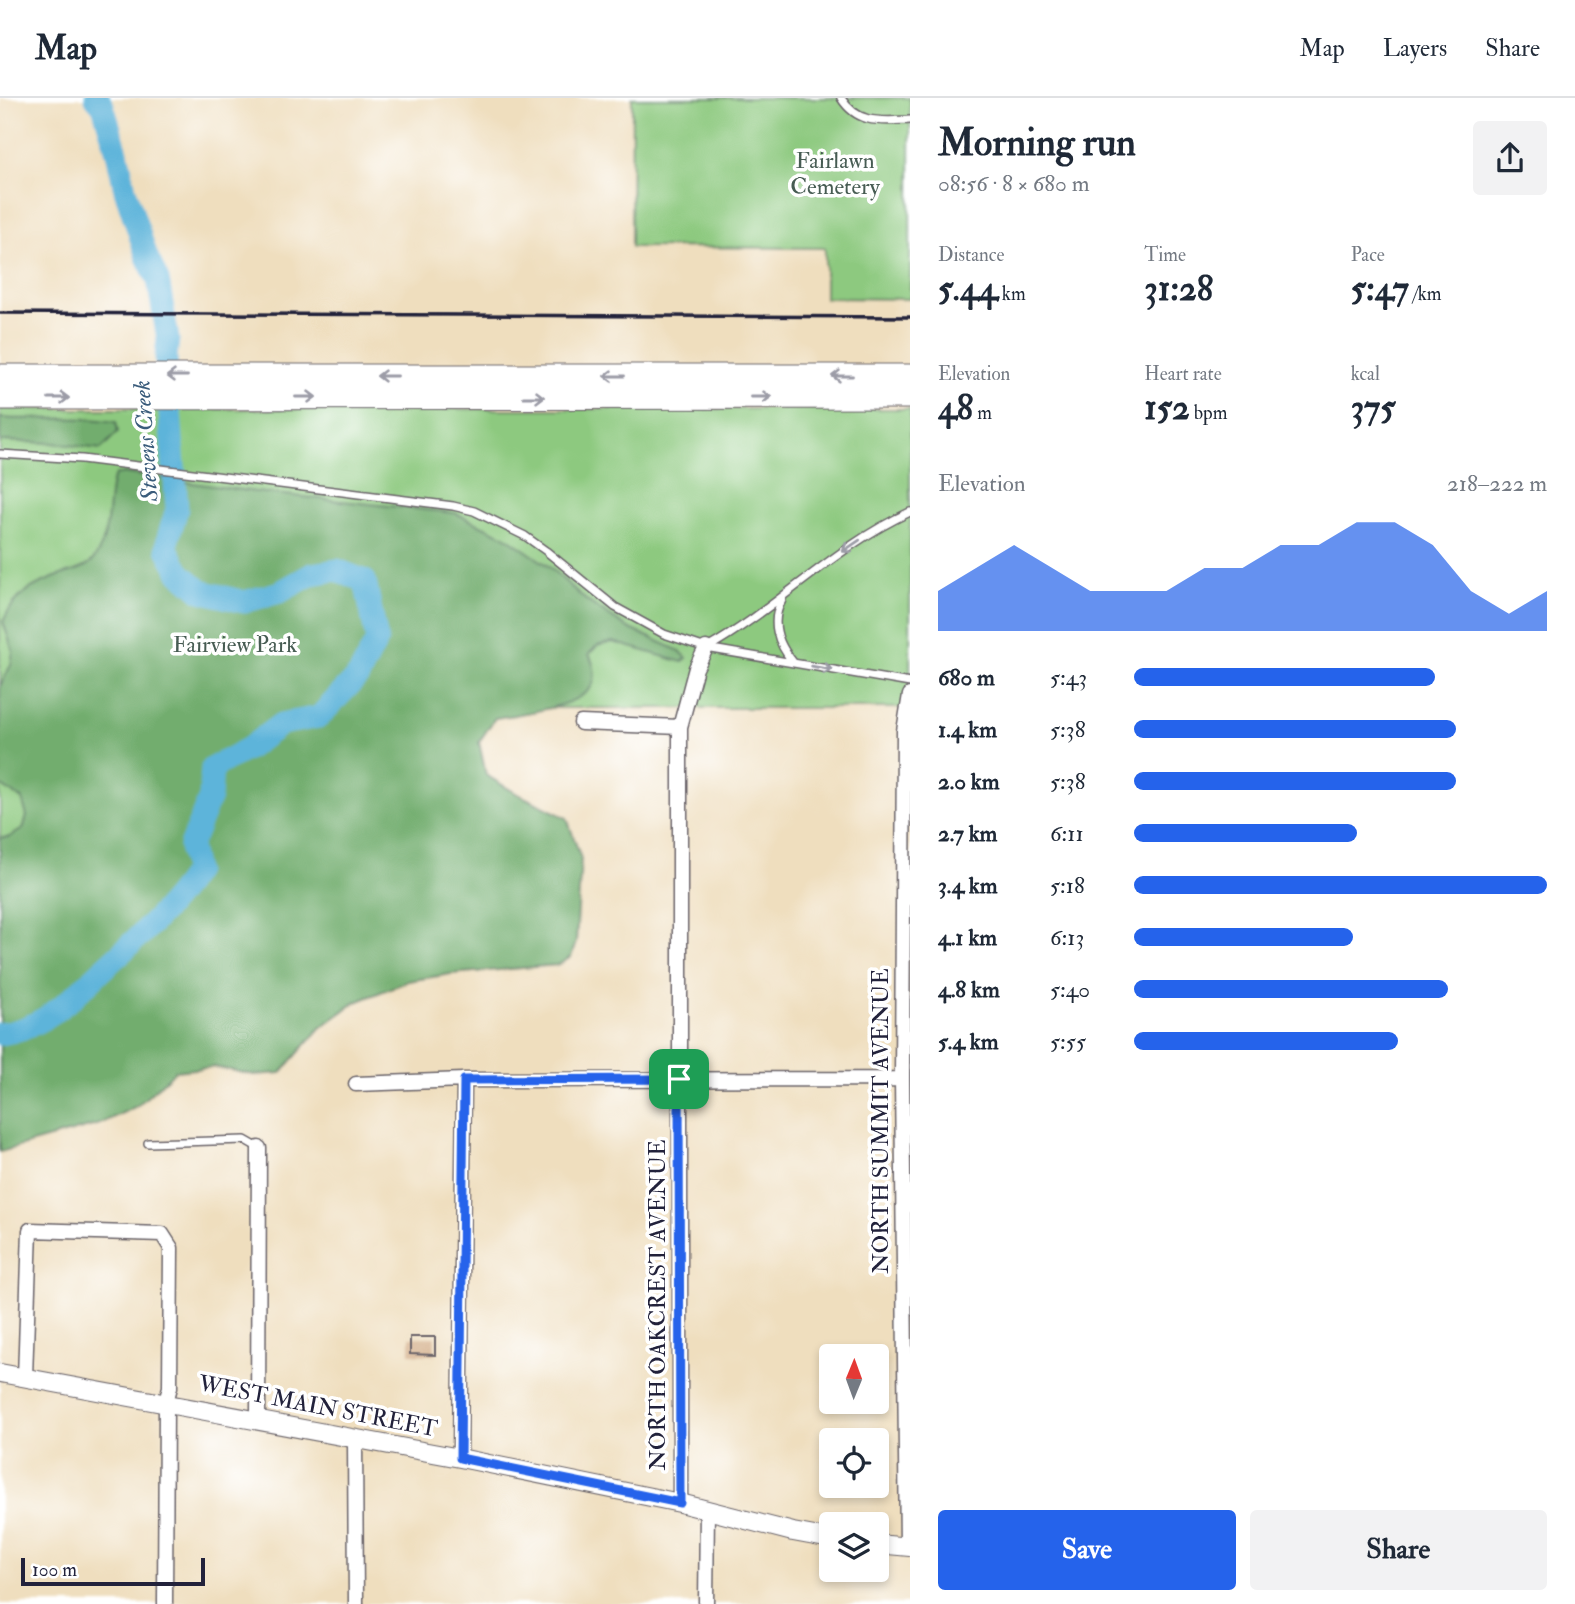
<!DOCTYPE html>
<html lang="en">
<head>
<meta charset="utf-8">
<style>
  :root { --surface:#fff; --page:#f2f2f3; --text:#1f2937; --muted:#747a83; --line:#e0e1e3; --accent:#2563eb }
  body { margin:0; font-family:"IM FELL Double Pica",serif; background:var(--page); color:var(--text); height:100vh; display:flex; flex-direction:column; font-size:26px; white-space:nowrap }
  * { box-sizing:border-box; margin:0 }
  p { font-size:23px; color:var(--muted) }
  .icon { flex:none; width:38px; height:38px; fill:none; stroke:currentColor; stroke-width:2; stroke-linecap:round; stroke-linejoin:round }
  .map { position:relative; flex:1; overflow:hidden }
  .drawer { display:flex; flex-direction:column; background:var(--surface); width:665px }
  .drawer>* { flex:none }
  .needle { width:46px; rotate:1deg }
  .controls { position:absolute; left:819px; top:1246px; display:grid; gap:14px }
  .controls a { display:grid; place-items:center; width:70px; height:70px; border-radius:7px; background:var(--surface); box-shadow:0 4px 10px #0003; font-size:35px }
  .scale { position:absolute; left:21px; bottom:18px; width:184px; box-sizing:border-box; padding-left:7px; border:4px solid #22223b; border-top:0; font-size:19px; line-height:24px; white-space:nowrap; color:#22223b; -webkit-text-stroke:5px #fff; paint-order:stroke }
  .pin { position:absolute; display:grid; place-items:center; width:60px; height:60px; color:#fff; margin:-30px; border-radius:14px; box-shadow:0 4px 10px #0006 }
  .round { display:grid; place-items:center; flex:none; width:74px; height:74px; border-radius:7px; background:var(--page) }
  .head { display:flex; align-items:center; justify-content:space-between; height:119px; padding:0 28px }
  h1 { font-size:38px; font-weight:700; line-height:52px }
  .metrics { display:grid; grid-template-columns:repeat(3,1fr); gap:10px; height:119px; padding:7px 28px }
  .metrics div { display:grid; align-content:center }
  .metrics b { font-size:35px; font-weight:700 }
  .metrics small { font-size:19px; font-weight:400 }
  .metrics p { font-size:19px }
  .chart { height:196px; padding:14px 28px }
  .chart p { display:flex; justify-content:space-between }
  .chart svg { width:100%; height:126px; margin-top:7px; fill:var(--accent); opacity:.7 }
  .action { display:flex; gap:14px; margin-top:auto; padding:14px 28px }
  .action a { flex:1; height:80px; border-radius:7px; background:var(--accent); color:#fff; font-size:28px; font-weight:700; line-height:80px; text-align:center }
  .action a+a { background:var(--page); color:var(--text) }
  ul { padding:0 28px; list-style:none; font-size:23px }
  li { display:grid; grid-template-columns:112px 84px 1fr; align-items:center; height:52px }
  li i { height:18px; border-radius:9px; background:var(--accent) }
  header { display:flex; align-items:center; gap:42px; box-sizing:border-box; height:98px; padding:0 35px; background:var(--surface); border-bottom:2px solid var(--line) }
  header strong { font-size:33px }
  nav { display:flex; gap:38px; margin-inline-start:auto; font-size:24px }
  main { display:flex; flex:1; min-height:0 }
  .map>svg:first-child { display:block }
  .green { fill:#8dc97f; stroke:#58765d; stroke-width:2 }
  .forest { fill:#72ad6e; stroke:#4a6854; stroke-width:2 }
  .lines { fill:none; stroke-linecap:round; stroke-linejoin:round }
  .river { stroke:#5db4da; stroke-width:23 }
  .building { fill:#d3ad87 }
  .service-casing { stroke:#6a6469; stroke-width:10 }
  .minor-casing { stroke:#6a6469; stroke-width:17 }
  .tertiary-casing { stroke:#6a6469; stroke-width:20 }
  .primary-casing { stroke:#6a6469; stroke-width:25 }
  .service { stroke:#fff; stroke-width:7 }
  .minor { stroke:#fff; stroke-width:14 }
  .tertiary { stroke:#fff; stroke-width:18 }
  .primary { stroke:#fff; stroke-width:23 }
  .rail { stroke:#22223b; stroke-width:3.5 }
  .oneway { stroke:#9c9ca7 }
  .route-casing { stroke:#fff; stroke-width:14 }
  .route { stroke:#2563eb; stroke-width:9 }
  .labels { text-anchor:middle; dominant-baseline:central; stroke-width:7; stroke-linejoin:round; paint-order:stroke }
  .park-label { font-size:23px; fill:#475c53; stroke:#fff }
  .street-label { font-size:23px; fill:#22223b; stroke:#fff }
  .water-label { font-size:24px; font-style:italic; fill:#3a5c7b; stroke:#fff }
</style>
</head>
<body>
<header>
<strong>Map</strong>
<nav><a>Map</a><a>Layers</a><a>Share</a></nav>
</header>
<main>
<div class="map">
<svg width="910" height="1506" viewBox="0 0 910 1506">
  <rect width="100%" height="100%" fill="#fff"/>
  <filter id="ink" filterUnits="userSpaceOnUse"><feTurbulence type="fractalNoise" baseFrequency=".0143" numOctaves="2"/><feDisplacementMap in="SourceGraphic" scale="14" xChannelSelector="R" yChannelSelector="G"/><feConvolveMatrix kernelMatrix="1 2 1 2 8 2 1 2 1" color-interpolation-filters="sRGB"/></filter>
  <filter id="wash" filterUnits="userSpaceOnUse"><feTurbulence type="fractalNoise" baseFrequency=".00686" numOctaves="4" result="noise"/><feDisplacementMap in="SourceGraphic" scale="28" xChannelSelector="R" yChannelSelector="G"/><feGaussianBlur stdDeviation="1.57" result="paint"/><feColorMatrix in="noise" values="0 0 0 0 0 0 0 0 0 0 0 0 0 0 0 0 0 1.4 0 .05"/><feComposite in="paint" operator="in"/></filter>
  <g filter="url(#wash)">
    <rect width="100%" height="100%" fill="#efdebe"/>
    <!-- green -->
    <path class="green" d="M632,0H910V201L825,200V150L631,149Z
      M0,311H910V610H498L0,1053Z"/>
    <!-- forest -->
    <path class="forest" d="M0,320C39,323 78,317 116,324L118,334L101,351L52,345L0,343Z
      M116,376H129L256,394L455,415L505,438L547,467L587,503L626,529L680,553L687,560L682,564L613,544L597,548L589,556C593,565 596,573 594,583C587,609 519,616 495,620L479,644L486,677L516,695L567,720L581,761L576,844L571,859L558,867L451,876L408,883L356,904L320,930L281,975L254,977L214,969L175,973L137,1008L100,1026L0,1054V740L9,739L23,731L27,718L22,701L0,687V588L11,567L13,553L3,524C15,495 35,486 64,476C74,473 87,470 93,462C110,442 107,407 112,383Z"/>
    <g class="lines">
      <!-- river -->
      <path class="river" d="M0,936C15,934 32,928 45,920C66,907 85,888 103,871C137,841 170,811 195,773L190,748L210,699L212,670L249,650L281,626L319,619L359,577L377,542L365,483L337,472L312,476L280,494L244,504L201,493L180,475L167,451L168,440L177,411L166,259L168,241L158,182L147,159L125,92L117,54L103,8L96,0"/>
    </g>
    <g id="blocks">
      <!-- building -->
      <path class="building" d="M410,1239H435V1257L410,1256Z"/>
    </g>
  </g>
  <g filter="url(#ink)">
    <use href="#blocks" fill-opacity="0" stroke="#6a6469" stroke-width="2"/>
    <g class="lines">
      <defs>
        <path id="service" d="M841,0C858,27 881,23 910,22
          M0,356L82,361L453,408L474,413L525,438L546,453L615,509L664,536L706,550L910,585
          M782,502C770,524 778,546 793,564
          M707,550C778,510 835,448 910,414
          M148,1045L245,1042L259,1050"/>
        <path id="minor" d="M581,625L680,629
          M356,986L464,982L902,981
          M25,1279L30,1132L162,1136L171,1150L170,1289L166,1304L165,1506
          M258,1322L259,1050
          M355,1341L356,1506
          M460,1360L464,982
          M680,1405V629L696,570L706,550
          M907,1449L902,981L904,633L910,597
          M706,1506L707,1412"/>
        <path id="tertiary" d="M0,1275L460,1360L680,1405L793,1434L831,1441
          M877,1446L910,1449"/>
        <path id="primary" d="M0,278H910
          M0,300L910,299"/>
      </defs>
      <!-- service casing -->
      <use href="#service" class="service-casing"/>
      <!-- minor casing -->
      <use href="#minor" class="minor-casing"/>
      <!-- tertiary casing -->
      <use href="#tertiary" class="tertiary-casing"/>
      <!-- primary casing -->
      <use href="#primary" class="primary-casing"/>
      <!-- service -->
      <use href="#service" class="service"/>
      <!-- minor -->
      <use href="#minor" class="minor"/>
      <!-- tertiary -->
      <use href="#tertiary" class="tertiary"/>
      <!-- primary -->
      <use href="#primary" class="primary"/>
      <!-- rail -->
      <path class="rail" d="M0,215L910,219"/>
    </g>
    <!-- one-way arrows -->
    <defs><path id="oneway-shaft" d="M-6 0H5M1.5-3L5.5 0L1.5 3" fill="none" stroke-width="1.6" stroke-linecap="round" stroke-linejoin="round" transform="scale(1.75)"/></defs>
    <g class="oneway">
      <use href="#oneway-shaft" transform="translate(177 278) rotate(-180)"/>
      <use href="#oneway-shaft" transform="translate(387 278) rotate(180)"/>
      <use href="#oneway-shaft" transform="translate(614 278) rotate(180)"/>
      <use href="#oneway-shaft" transform="translate(842 278) rotate(180)"/>
      <use href="#oneway-shaft" transform="translate(306 299)"/>
      <use href="#oneway-shaft" transform="translate(534 299)"/>
      <use href="#oneway-shaft" transform="translate(761 299)"/>
      <use href="#oneway-shaft" transform="translate(59 300)"/>
      <use href="#oneway-shaft" transform="translate(851 448) rotate(146)"/>
      <use href="#oneway-shaft" transform="translate(822 570) rotate(10)"/>
    </g>
  </g>
  <g class="lines" filter="url(#ink)">
    <defs>
      <path id="route" d="M679,981L680,1405L460,1360L464,982Z"/>
    </defs>
    <!-- route casing -->
    <use href="#route" class="route-casing"/>
    <!-- route -->
    <use href="#route" class="route"/>
  </g>
  <g class="labels">
    <!-- park labels -->
    <g class="park-label">
      <text x="835" y="62">Fairlawn<tspan x="835" dy="26">Cemetery</tspan></text>
      <text x="235" y="546">Fairview Park</text>
    </g>
    <!-- street labels -->
    <g class="street-label">
      <text transform="translate(880 1023) rotate(-90)">NORTH SUMMIT AVENUE</text>
      <text transform="translate(657 1207) rotate(-90)">NORTH OAKCREST AVENUE</text>
      <text transform="translate(318 1308) rotate(11)">WEST MAIN STREET</text>
    </g>
    <!-- water labels -->
    <g class="water-label">
      <text transform="translate(146 343) rotate(-94)">Stevens Creek</text>
    </g>
  </g>
</svg>
<div class="controls">
<a><svg class="needle" viewBox="-14 -14 28 28"><path d="M0-13l5 13h-10z" fill="#e53935"/><path d="M0 13l5-13h-10z" fill="#747a83"/></svg></a>
<a><svg class="icon" aria-label="locate" viewBox="0 0 24 24"><circle cx="12" cy="12" r="6"/><path d="M12 2v4M12 18v4M2 12h4M18 12h4"/></svg></a>
<a><svg class="icon" aria-label="layers" viewBox="0 0 24 24"><path d="M12 4l9 5-9 5-9-5zM3 14l9 5 9-5"/></svg></a>
</div>
<div class="scale">100 m</div>
<div class="pin" style="left:679px;top:981px;background:#1e9e55"><svg class="icon" aria-label="arrive" viewBox="0 0 24 24"><path d="M6 21V4h12l-3 4 3 4H6"/></svg></div>
</div>
<section class="drawer">
<div class="head"><div><h1>Morning run</h1><p>08:56 · 8 × 680 m</p></div><a class="round"><svg class="icon" aria-label="share" viewBox="0 0 24 24"><path d="M12 15V3M7 8l5-5 5 5M5 13v7h14v-7"/></svg></a></div>
<div class="metrics">
<div><p>Distance</p><b>5.44<small> km</small></b></div>
<div><p>Time</p><b>31:28</b></div>
<div><p>Pace</p><b>5:47<small> /km</small></b></div>
</div>
<div class="metrics">
<div><p>Elevation</p><b>48<small> m</small></b></div>
<div><p>Heart rate</p><b>152<small> bpm</small></b></div>
<div><p>kcal</p><b>375</b></div>
</div>
<div class="chart"><p><span>Elevation</span>218–222 m</p>
<svg viewBox="0 0 160 44" preserveAspectRatio="none"><path d="M0 44V30L10 22L20 14L30 22L40 30L50 30L60 30L70 22L80 22L90 14L100 14L110 6L120 6L130 14L140 30L150 38L160 30V44z"/></svg>
</div>
<ul>
<li><b>680 m</b>5:43<i style="width:73%"></i></li>
<li><b>1.4 km</b>5:38<i style="width:78%"></i></li>
<li><b>2.0 km</b>5:38<i style="width:78%"></i></li>
<li><b>2.7 km</b>6:11<i style="width:54%"></i></li>
<li><b>3.4 km</b>5:18<i style="width:100%"></i></li>
<li><b>4.1 km</b>6:13<i style="width:53%"></i></li>
<li><b>4.8 km</b>5:40<i style="width:76%"></i></li>
<li><b>5.4 km</b>5:55<i style="width:64%"></i></li>
</ul>
<div class="action"><a>Save</a><a>Share</a></div>
</section>
</main>
</body>
</html>
